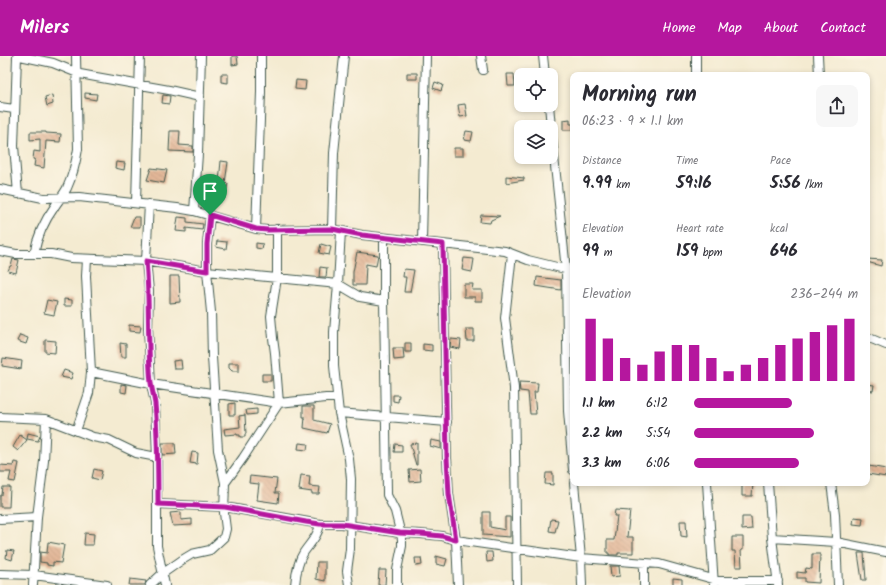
<!DOCTYPE html>
<html lang="en">
<head>
<meta charset="utf-8">
<style>
  :root { --surface:#fff; --page:#f7f7f7; --text:#2b2b33; --muted:#7c7c81; --accent:#b5179e }
  body { margin:0; font-family:Kalam,sans-serif; background:var(--page); color:var(--text); height:100vh; display:flex; flex-direction:column; font-size:15px; white-space:nowrap }
  * { box-sizing:border-box; margin:0 }
  p { font-size:13px; color:var(--muted) }
  .icon { flex:none; width:22px; height:22px; fill:none; stroke:currentColor; stroke-width:2; stroke-linecap:round; stroke-linejoin:round }
  .map { position:relative; flex:1; overflow:hidden }
  .details { position:absolute; left:570px; top:16px; width:300px; height:414px; display:flex; flex-direction:column; background:var(--surface); border-radius:8px; box-shadow:0 2px 6px #0003 }
  .details>* { flex:none }
  .buttons { position:absolute; left:514px; top:12px; display:grid; gap:8px }
  .buttons a { display:grid; place-items:center; width:44px; height:44px; border-radius:8px; background:var(--surface); box-shadow:0 2px 6px #0003; font-size:20px }
  .pin { position:absolute; display:grid; place-items:center; width:34px; height:34px; color:#fff; margin:-41px -17px; border-radius:50% 50% 50% 0; rotate:-45deg; box-shadow:0 0 4px #0007 }
  .pin .icon { rotate:45deg }
  .round { display:grid; place-items:center; flex:none; width:42px; height:42px; border-radius:8px; background:var(--page) }
  .head { display:flex; align-items:center; justify-content:space-between; height:68px; padding:0 12px }
  h1 { font-size:22px; font-weight:800; line-height:30px }
  .metrics { display:grid; grid-template-columns:repeat(3,1fr); gap:6px; height:68px; padding:4px 12px }
  .metrics div { display:grid; align-content:center }
  .metrics b { font-size:17px; font-weight:800 }
  .metrics small { font-size:11px; font-weight:400 }
  .metrics p { font-size:11px }
  .chart { height:112px; padding:8px 12px }
  .chart p { display:flex; justify-content:space-between }
  .chart svg { width:100%; height:72px; margin-top:4px; stroke:var(--accent); stroke-width:6 }
  ul { padding:0 12px; list-style:none; font-size:13px }
  li { display:grid; grid-template-columns:64px 48px 1fr; align-items:center; height:30px }
  li i { height:10px; border-radius:5px; background:var(--accent) }
  header { display:flex; align-items:center; gap:24px; box-sizing:border-box; height:56px; padding:0 20px; background:var(--accent); color:#fff }
  header strong { font-size:19px }
  nav { display:flex; gap:22px; margin-inline-start:auto; font-size:14px }
  .map>svg:first-child { display:block }
  .building { fill:url(#building-back-hatch) }
  .lines { fill:none; stroke-linecap:round; stroke-linejoin:round }
  .street-casing { stroke:#3f574c; stroke-width:10 }
  .street { stroke:#fff; stroke-width:8 }
  .route-casing { stroke:#fff; stroke-width:8 }
  .route { stroke:#b5179e; stroke-width:5 }
</style>
</head>
<body>
<header>
<strong>Milers</strong>
<nav><a>Home</a><a>Map</a><a>About</a><a>Contact</a></nav>
</header>
<div class="map">
<svg width="886" height="529" viewBox="0 0 886 529">
  <defs>
    <pattern id="building-back-hatch" width="6" height="6" patternUnits="userSpaceOnUse"><rect width="6" height="6" fill="#e2b595"/><path d="M-1 5l2 2M0 0l6 6M5-1l2 2" fill="none" stroke="#b7947a"/></pattern>
  </defs>
  <rect width="100%" height="100%" fill="#fcf5e5"/>
  <filter id="ink" filterUnits="userSpaceOnUse"><feTurbulence type="fractalNoise" baseFrequency=".025" numOctaves="2"/><feDisplacementMap in="SourceGraphic" scale="8" xChannelSelector="R" yChannelSelector="G"/><feConvolveMatrix kernelMatrix="1 2 1 2 8 2 1 2 1" color-interpolation-filters="sRGB"/></filter>
  <filter id="wash" filterUnits="userSpaceOnUse"><feTurbulence type="fractalNoise" baseFrequency=".012" numOctaves="4" result="noise"/><feDisplacementMap in="SourceGraphic" scale="16" xChannelSelector="R" yChannelSelector="G"/><feGaussianBlur stdDeviation="0.9" result="paint"/><feColorMatrix in="noise" values="0 0 0 0 0 0 0 0 0 0 0 0 0 0 0 0 0 1.4 0 .05"/><feComposite in="paint" operator="in"/></filter>
  <g filter="url(#wash)">
    <rect width="100%" height="100%" fill="#f4ebd1"/>
    <g id="blocks">
      <!-- building -->
      <path class="building" d="M232,0H237L238,8L232,9Z
        M407,17H417V23H407Z
        M221,18H228V27L221,26Z
        M507,18H514L515,30H508Z
        M296,24L306,25L305,34L295,33Z
        M435,26L443,29L441,35L433,32Z
        M85,37L97,38L96,44L85,42Z
        M52,39L53,48L47,50L45,41Z
        M163,39L170,40L169,48L162,47Z
        M465,48L467,60L460,61L458,49Z
        M570,63V68H573V74H563V64Z
        M170,75H180L179,89L193,90V96L169,95Z
        M466,75L473,76L471,85L464,84Z
        M30,76H46V77L61,78L60,86L46,85L44,112L34,110L35,104L33,103L34,95L40,96V83L30,84Z
        M454,92H463V100H454Z
        M221,105L228,106L225,127L228,128L225,139L217,137L218,135L213,134L215,125L219,126Z
        M116,106L125,107L124,114L115,112Z
        M151,112L167,114L164,127L147,124Z
        M506,120L524,122V124L506,127Z
        M481,159L500,160L491,164L490,167L480,166Z
        M134,161H140V171H130Z
        M178,161L187,162V166L203,168L202,174L186,172V176L176,175Z
        M217,185L227,186L226,193L216,191Z
        M256,187L263,188L262,193L256,192Z
        M321,188L331,191L329,199L319,197Z
        M357,196L378,199L376,210L366,208L365,229H353V216Z
        M464,202L474,203L472,216L462,214Z
        M13,203L19,204L16,217L8,215L10,210H11Z
        M867,203L882,204L881,210L867,206Z
        M320,211L327,212L326,221H319Z
        M404,213L414,214L410,236H404L406,221H403Z
        M170,220H179L180,246L170,247Z
        M537,221L561,224V234L536,230Z
        M464,228H473L472,234H482V245H475V241H464Z
        M64,243L72,244V250H64Z
        M47,244L57,246L54,259L44,257Z
        M129,269L141,270L140,276L129,275Z
        M466,273H474V285H467Z
        M20,279L28,282L26,288L17,285Z
        M451,283L461,284L460,293L450,291Z
        M45,284L56,285L55,297L45,296Z
        M120,287L126,288V301H121Z
        M405,287H411V296H405Z
        M423,288L432,289V295L423,294Z
        M393,292H403L404,303L394,304Z
        M3,302L22,305L21,313L2,310Z
        M181,304L182,313H174L173,305Z
        M229,307H239V315H232L229,312Z
        M64,314L73,317L71,323L61,321Z
        M262,318H271V325H262Z
        M519,326L538,327L537,336H534L536,358H530L528,336L520,335Z
        M121,328L127,329L126,337L121,336Z
        M867,328L874,329L873,335L867,334Z
        M393,339H399L398,346L393,345Z
        M235,347V359H229V348Z
        M303,350H314V364L330,368L327,377L304,372L305,361H303Z
        M257,353V358L247,359L246,354Z
        M245,359L246,378H245V381H240V379H237V378L225,379L224,373L240,371L239,360Z
        M28,377L40,380L38,385L27,383Z
        M20,379L27,384L18,395L13,391Z
        M431,384L441,386V393L430,390Z
        M162,387H175L176,398L162,399Z
        M299,387L308,388L307,394L298,393Z
        M417,387V409H416L410,388Z
        M395,388L402,389V396H394Z
        M192,396L198,397L197,408L190,407Z
        M14,406L19,407L15,426L9,425L11,416H0V409L13,410Z
        M869,410L886,413V421L868,418Z
        M94,413L102,415L100,424L92,422Z
        M420,413L421,425L410,426L409,414Z
        M546,417H553V429L545,428Z
        M301,419L310,420L309,430L320,431L319,438H312V436L299,434Z
        M250,420L277,423L275,437H279L278,447L257,444L259,428L249,427Z
        M742,427H753L752,440H742Z
        M3,431H10L9,451H0V440L2,439Z
        M615,454L630,455L627,481H633V497H618V499H609V497H607V484H614L617,460H614Z
        M181,456V464L192,463V469L173,470L170,457Z
        M483,456H490V471L505,474V461H510V481L483,479Z
        M742,461H751L752,473L742,474Z
        M854,461L863,462L862,469L853,468Z
        M551,463L558,464L555,476L549,475Z
        M680,465H686L687,481L681,480Z
        M85,477L94,478L93,489H84Z
        M732,481H743V494H741L742,511H736L735,495H732Z
        M48,486L64,489L61,507L53,506V510L47,509V507L40,506V496L47,497Z
        M7,494L14,495L12,504L6,502Z
        M486,496H492L493,505L487,506Z
        M858,497H864L866,524H862Z
        M812,498H820L819,527L805,526V522H797V516L805,517L806,512L812,513Z
        M436,500L447,503L445,510L436,508Z
        M415,502H421L422,509L416,510Z
        M317,506H325V525L316,523Z
        M610,510H619L620,520L611,521Z
        M379,514H386L385,529H378Z
        M673,522L682,523V529H673Z
        M130,523L146,525L145,529H129Z"/>
    </g>
  </g>
  <g filter="url(#ink)">
    <use href="#blocks" fill-opacity="0" stroke="#3f574c" stroke-width="1"/>
    <g class="lines">
      <defs>
        <path id="street" d="M17,0L14,90L18,138
          M20,0L53,7L80,18L96,21L169,34L200,41
          M481,0L483,14
          M543,0L545,19
          M696,0V19
          M818,0L819,19
          M549,49L551,71
          M0,51L14,53
          M551,72L566,214L568,355L573,414
          M0,133L43,142L79,141L177,152L194,155L256,173L267,174L332,173L362,179L505,195L528,204L573,215
          M136,147L140,0
          M149,148L146,205L149,235L148,272L151,328L155,347L157,401V490L165,529
          M194,155L198,98L201,0
          M210,159L207,188V215L211,256L212,301L218,394L225,427
          M256,173L261,36V0
          M332,173L334,97L344,0
          M341,175L338,228L334,276V310L339,357L349,403L351,423L350,493L347,515L349,529
          M384,182V245L387,435V439L395,455L402,483V490L397,514V529
          M422,186L426,0
          M443,188L447,402L449,438L456,484L458,529
          M0,195L16,198H51L71,202L146,205L207,215L338,228L360,241L384,245
          M34,198C37,181 45,164 55,150C59,144 64,138 67,132C73,119 76,106 78,93L76,0
          M512,198L505,262L514,332L517,529
          M867,281L886,289
          M91,316L151,328L279,347L275,297L273,282L271,260L277,222V173
          M339,357L447,366
          M0,361L46,363L93,381L109,384L136,397L157,401
          M76,375L89,337L91,316L86,220L87,203
          M574,427L581,502L582,529
          M707,427L714,529
          M768,427L772,482L778,529
          M831,427L835,458L838,529
          M158,448L225,451L320,468
          M0,463L37,461
          M772,482L836,486L886,496
          M644,507V529
          M0,518L34,519L107,529
          M33,529L37,461L44,405L46,363
          M150,529L162,518L182,504L192,498L210,494L224,481L226,473L224,457L225,427L243,402L279,347L326,342H337
          M295,529C296,517 298,505 304,496C311,486 318,480 320,468H342L400,477L421,478L442,480L456,484L581,502L659,508L720,525H778"/>
      </defs>
      <!-- street casing -->
      <use href="#street" class="street-casing"/>
      <!-- street -->
      <use href="#street" class="street"/>
    </g>
  </g>
  <g class="lines" filter="url(#ink)">
    <defs>
      <path id="route" d="M210,159L256,173L267,174L332,173L362,179L443,188L447,402L449,438L456,484L442,480L421,478L400,477L342,468H320L306,466L225,451L158,448C158,415 158,381 155,348C154,341 152,334 151,327C147,286 150,246 146,205L207,215V188Z"/>
    </defs>
    <!-- route casing -->
    <use href="#route" class="route-casing"/>
    <!-- route -->
    <use href="#route" class="route"/>
  </g>
</svg>
<div class="buttons">
<a><svg class="icon" aria-label="locate" viewBox="0 0 24 24"><circle cx="12" cy="12" r="6"/><path d="M12 2v4M12 18v4M2 12h4M18 12h4"/></svg></a>
<a><svg class="icon" aria-label="layers" viewBox="0 0 24 24"><path d="M12 4l9 5-9 5-9-5zM3 14l9 5 9-5"/></svg></a>
</div>
<div class="pin" style="left:210px;top:159px;background:#1e9e55"><svg class="icon" aria-label="arrive" viewBox="0 0 24 24"><path d="M6 21V4h12l-3 4 3 4H6"/></svg></div>
<section class="details">
<div class="head"><div><h1>Morning run</h1><p>06:23 · 9 × 1.1 km</p></div><a class="round"><svg class="icon" aria-label="share" viewBox="0 0 24 24"><path d="M12 15V3M7 8l5-5 5 5M5 13v7h14v-7"/></svg></a></div>
<div class="metrics">
<div><p>Distance</p><b>9.99<small> km</small></b></div>
<div><p>Time</p><b>59:16</b></div>
<div><p>Pace</p><b>5:56<small> /km</small></b></div>
</div>
<div class="metrics">
<div><p>Elevation</p><b>99<small> m</small></b></div>
<div><p>Heart rate</p><b>159<small> bpm</small></b></div>
<div><p>kcal</p><b>646</b></div>
</div>
<div class="chart"><p><span>Elevation</span>236–244 m</p>
<svg viewBox="0 0 160 44" preserveAspectRatio="none"><path d="M5 44V6M15 44V18M25 44V30M35 44V34M45 44V26M55 44V22M65 44V22M75 44V30M85 44V38M95 44V34M105 44V30M115 44V22M125 44V18M135 44V14M145 44V10M155 44V6"/></svg>
</div>
<ul>
<li><b>1.1 km</b>6:12<i style="width:60%"></i></li>
<li><b>2.2 km</b>5:54<i style="width:73%"></i></li>
<li><b>3.3 km</b>6:06<i style="width:64%"></i></li>
</ul>
</section>
</div>
</body>
</html>
